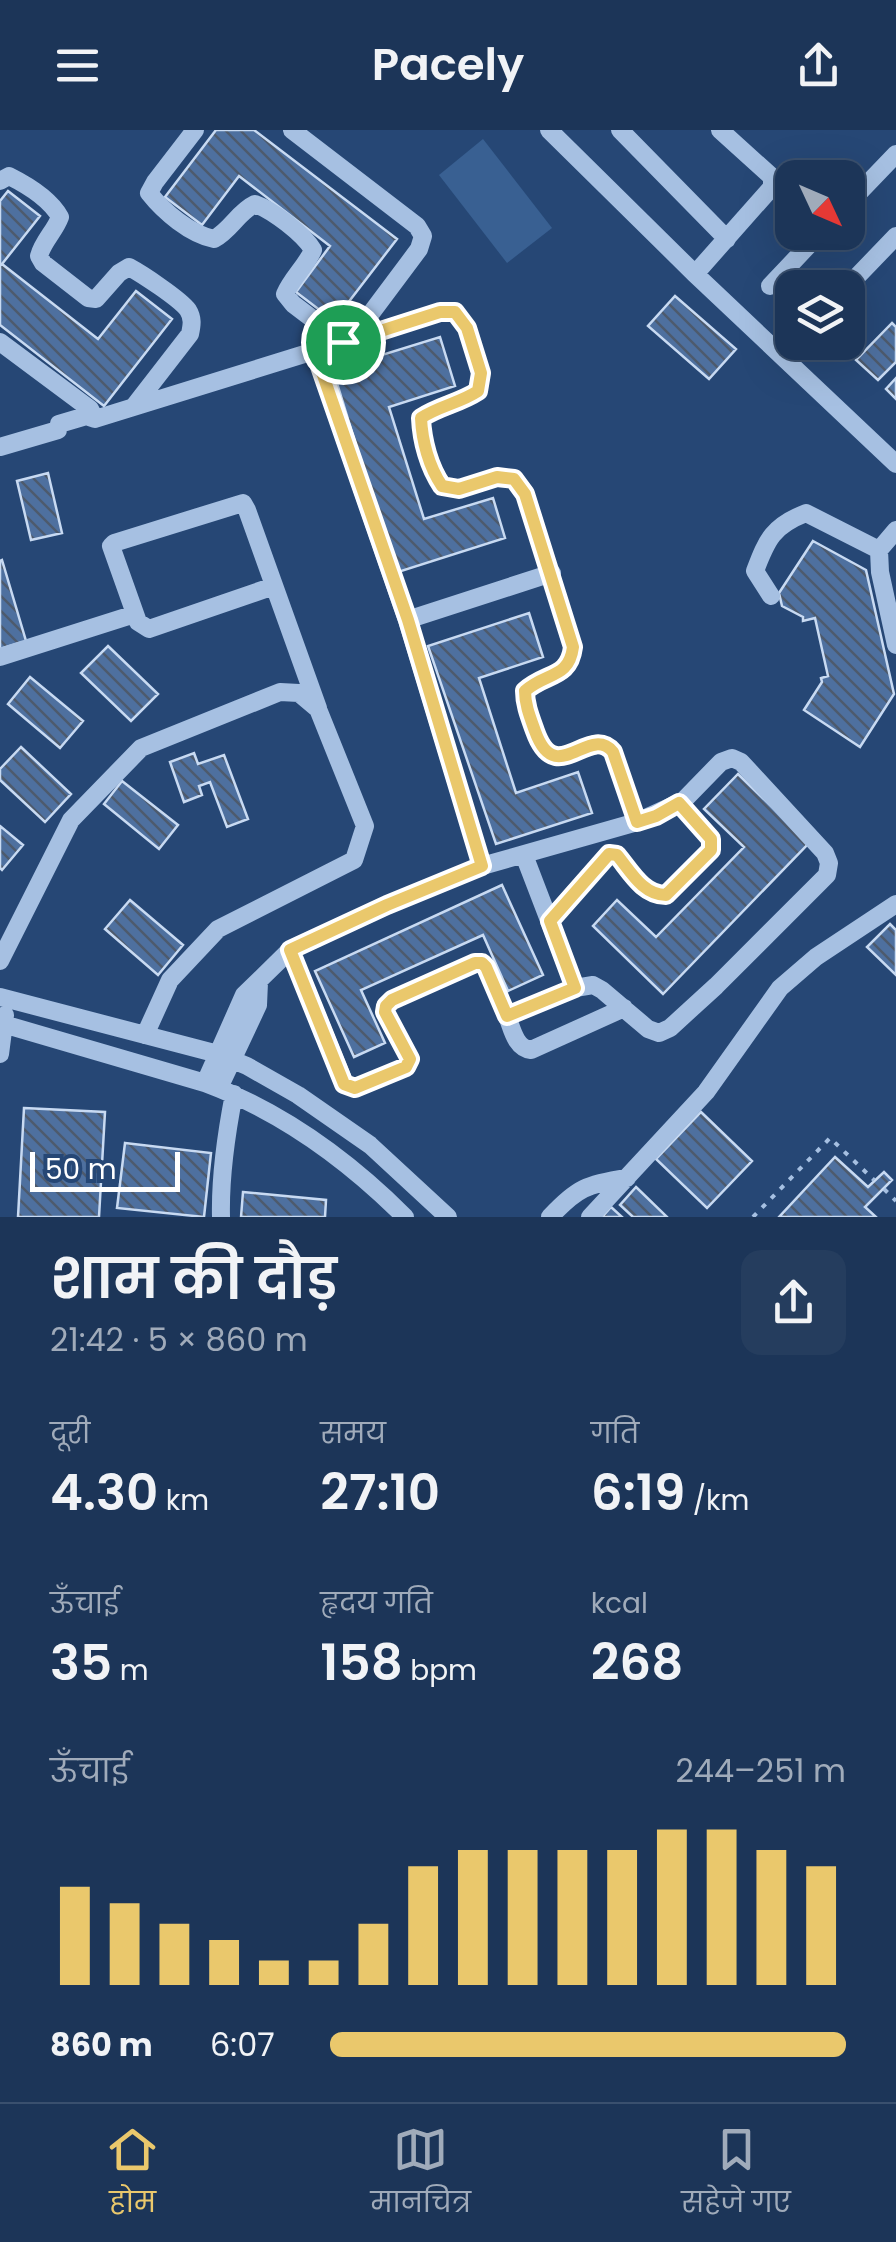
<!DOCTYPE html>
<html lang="hi">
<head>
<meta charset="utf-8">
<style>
  :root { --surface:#1c3558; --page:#253d5e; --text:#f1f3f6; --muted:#a0abba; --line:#3a506e; --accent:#eac86c }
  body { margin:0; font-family:Poppins,"Noto Sans Devanagari",sans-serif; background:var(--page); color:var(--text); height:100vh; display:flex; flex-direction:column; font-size:38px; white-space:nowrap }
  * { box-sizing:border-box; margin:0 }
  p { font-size:32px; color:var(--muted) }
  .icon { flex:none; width:55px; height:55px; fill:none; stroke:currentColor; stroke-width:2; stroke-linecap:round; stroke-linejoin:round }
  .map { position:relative; height:1087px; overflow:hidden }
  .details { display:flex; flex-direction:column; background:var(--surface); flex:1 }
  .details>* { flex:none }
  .needle { width:65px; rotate:134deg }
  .controls { position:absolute; left:775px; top:30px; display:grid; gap:20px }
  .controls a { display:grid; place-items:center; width:90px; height:90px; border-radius:20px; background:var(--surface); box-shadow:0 10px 40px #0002,0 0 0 2px var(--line); font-size:50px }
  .scale { position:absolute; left:30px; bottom:25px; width:150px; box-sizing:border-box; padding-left:10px; border:5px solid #fff; border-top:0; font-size:28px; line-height:35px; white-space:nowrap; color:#fff; -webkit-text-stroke:8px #264775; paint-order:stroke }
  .pin { position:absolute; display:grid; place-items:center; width:85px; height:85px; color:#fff; margin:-42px; border:5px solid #fff; border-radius:50%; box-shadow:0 2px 10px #0007 }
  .round { display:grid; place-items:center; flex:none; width:105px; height:105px; border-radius:20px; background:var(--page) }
  .summary { display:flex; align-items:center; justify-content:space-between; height:170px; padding:0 50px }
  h1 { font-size:55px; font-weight:600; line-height:75px }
  .metrics { display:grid; grid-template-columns:repeat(3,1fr); gap:15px; height:170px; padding:10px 50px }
  .metrics div { display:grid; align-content:center }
  .metrics b { font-size:50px; font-weight:600 }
  .metrics small { font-size:28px; font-weight:400 }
  .metrics p { font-size:28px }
  .chart { height:280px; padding:20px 50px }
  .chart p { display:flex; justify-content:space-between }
  .chart svg { width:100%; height:180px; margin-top:10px; stroke:var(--accent); stroke-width:6 }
  ul { padding:0 50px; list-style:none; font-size:32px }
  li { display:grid; grid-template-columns:160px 120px 1fr; align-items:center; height:75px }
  li i { height:25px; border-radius:12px; background:var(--accent) }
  header { display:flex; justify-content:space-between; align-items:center; height:130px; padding:0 50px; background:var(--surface); font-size:45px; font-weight:600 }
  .dock { display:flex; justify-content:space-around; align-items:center; height:140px; border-top:2px solid var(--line); background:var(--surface); font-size:28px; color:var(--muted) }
  .dock a { display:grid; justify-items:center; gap:5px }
  .dock .on { color:var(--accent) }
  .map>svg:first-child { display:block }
  .park { fill:#396092 }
  .building { fill:url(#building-back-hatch); stroke:#c8daf2; stroke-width:2.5 }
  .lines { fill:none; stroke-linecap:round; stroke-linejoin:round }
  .path { stroke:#a6c0e2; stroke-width:4; stroke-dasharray:5 8; stroke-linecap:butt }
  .minor { stroke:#a6c0e2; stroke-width:18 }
  .route-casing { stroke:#fff; stroke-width:20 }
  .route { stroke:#eac86c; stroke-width:12 }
</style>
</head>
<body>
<header><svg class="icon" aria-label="menu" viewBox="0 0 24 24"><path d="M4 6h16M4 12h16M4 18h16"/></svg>Pacely<svg class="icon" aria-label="share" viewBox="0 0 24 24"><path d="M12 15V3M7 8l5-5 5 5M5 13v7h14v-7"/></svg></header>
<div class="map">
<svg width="896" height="1087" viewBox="0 0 896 1087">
  <defs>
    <pattern id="building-back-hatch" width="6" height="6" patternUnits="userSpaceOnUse" patternTransform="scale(2.5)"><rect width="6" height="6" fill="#4e709f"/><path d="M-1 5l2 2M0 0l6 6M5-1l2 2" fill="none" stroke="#4d5a6d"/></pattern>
  </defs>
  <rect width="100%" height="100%" fill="#264775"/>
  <!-- park -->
  <path class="park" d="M483,9L552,98L507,133L439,45Z"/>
  <!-- building -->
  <path class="building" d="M216,0H254L397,109L334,191L296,162L330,116L239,46L202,95L165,67Z
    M8,61L40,86L2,134L98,209L136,161L172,189L104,276L0,195V71Z
    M675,166L736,219L709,249L648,196Z
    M892,193L896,197V232L878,250L856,230Z
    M440,207L455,256L389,277L424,389L493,368L505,408L395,443L333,240Z
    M896,248V269L886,259Z
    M48,343L62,403L31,410L17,351Z
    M813,411L866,440L894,564L860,617L804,580L822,552L821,548L828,546L815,488L803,491V487L782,476L779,463Z
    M2,430L26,511L0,519V431Z
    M529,483L543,527L479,548L516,663L578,642L592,683L496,714L428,516Z
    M108,516L158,564L131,591L81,543Z
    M30,547L83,591L60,618L8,574Z
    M21,617L71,664L45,692L0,650V639Z
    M194,623L198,634L224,625L248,689L227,697L210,652L199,656L202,665L184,672L170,632Z
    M738,644L809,713L663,864L593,796L617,770L656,807L744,717L704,679Z
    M122,651L178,695L159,719L104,674Z
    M0,696L23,715L2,740L0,738Z
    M502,755L543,845L508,861L483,805L361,860L385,913L354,927L315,841Z
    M130,770L183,815L158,845L105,799Z
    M890,794L896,800V845L867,817Z
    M24,978L105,982L99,1087H18Z
    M701,982L752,1031L707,1078L656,1029Z
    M125,1013L211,1023L204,1087L117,1078Z
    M835,1027L868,1057L884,1042L892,1050L865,1077L876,1087H779Z
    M636,1057L667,1087H633L620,1075Z
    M243,1062L326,1070L325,1087H241Z
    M611,1077L622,1087H602Z"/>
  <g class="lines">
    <!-- path -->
    <path class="path" d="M884,1059L896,1071
      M753,1087L830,1008L874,1050"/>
    <!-- minor -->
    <path class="minor" d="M195,0L155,52L149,63C164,82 190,104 214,109C231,100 238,82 255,74C272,80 304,104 313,120C306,136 292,148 285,164L293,174L343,212
      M292,0L417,96L423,106L419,119L351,210
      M549,0L695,144L896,334
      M620,0L727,109
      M0,51L9,46C27,55 50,69 60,87C55,101 43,111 39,126L43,133L88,168L96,169L119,143L129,137C142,144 180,169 188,180C193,188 192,195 190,204L135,275
      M848,74L896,24
      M695,144L772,57V47L720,0
      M770,156L821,102
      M846,158L896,106
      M0,212L90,279L95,289
      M0,317L58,300L59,294L86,286L95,289L440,182L455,183L467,198L481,243L478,261C460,273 439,276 421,288C422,311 429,338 443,356L459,359L497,347L514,349L525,363L573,517C570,548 545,543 525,561C525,575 530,587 535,601C556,660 590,592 613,622L637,692L482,736
      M896,400L879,420L880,442L896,515
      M274,456L149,499L138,492L111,416L114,413L243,373L247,380L318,578
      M771,466L755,441C767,409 773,396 806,383L879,420
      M407,490L552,443
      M0,527L135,484
      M549,791L609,724L617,725C631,742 643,765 666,765L711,720V709L679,673
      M290,820L345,954L355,958L406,937L410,929L385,882L386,875L392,870L475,833H482L486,837L507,886L575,858L524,725
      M0,831L71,690L141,618L280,562L299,563L318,579L365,696L354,730L218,799L170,850L145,905
      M575,858L593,855L602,860L648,899L659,903L670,898L716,856L827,745L829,733L825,723L741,632L732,628L721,632L683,671L637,692
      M0,867L218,924L247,936L298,965L370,1015L448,1087
      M507,886C512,898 515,918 531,920L624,878
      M0,893L205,953C280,981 348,1030 405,1087
      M0,924L5,885
      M205,953L244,865L290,820L387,775L482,736L407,490L315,222
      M219,958L258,875L259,852
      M221,1087C220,1046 226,1005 234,964
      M550,1087C577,1058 587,1054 627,1048
      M590,1087L706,962L780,858L816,827L896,774"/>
  </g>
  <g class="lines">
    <defs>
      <path id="route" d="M440,182H455L467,198L481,243L478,261C460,273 439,276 421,288C422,311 429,337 442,356L459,359L497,347L514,349L525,364L573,517C569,549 546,542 525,561C525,575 530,587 535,601C556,660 589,593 613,622L637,692L656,686L679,673L711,709V720L666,765C643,765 631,742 617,725L609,724L550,791L575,858L507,886L486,837L482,833H475L392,870L386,876L385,882L410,929L406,937L355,958L344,954L290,820L387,775L482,736L408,490L315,222Z"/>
    </defs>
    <!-- route casing -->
    <use href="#route" class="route-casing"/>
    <!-- route -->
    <use href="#route" class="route"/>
  </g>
</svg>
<div class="controls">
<a><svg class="needle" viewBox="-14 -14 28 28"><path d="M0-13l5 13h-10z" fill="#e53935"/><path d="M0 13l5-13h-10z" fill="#a0abba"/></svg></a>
<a><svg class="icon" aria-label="layers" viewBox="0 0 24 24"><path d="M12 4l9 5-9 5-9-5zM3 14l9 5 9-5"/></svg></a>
</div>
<div class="scale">50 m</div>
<div class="pin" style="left:343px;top:212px;background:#1e9e55"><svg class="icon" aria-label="arrive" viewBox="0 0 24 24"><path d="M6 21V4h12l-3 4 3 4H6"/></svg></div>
</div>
<section class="details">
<div class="summary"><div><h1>शाम की दौड़</h1><p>21:42 · 5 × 860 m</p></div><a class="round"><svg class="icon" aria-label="share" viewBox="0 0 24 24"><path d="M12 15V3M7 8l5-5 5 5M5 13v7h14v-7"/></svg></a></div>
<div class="metrics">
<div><p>दूरी</p><b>4.30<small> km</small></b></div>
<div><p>समय</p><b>27:10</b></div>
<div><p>गति</p><b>6:19<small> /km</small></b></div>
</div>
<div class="metrics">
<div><p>ऊँचाई</p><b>35<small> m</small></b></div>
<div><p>हृदय गति</p><b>158<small> bpm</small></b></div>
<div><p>kcal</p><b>268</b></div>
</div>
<div class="chart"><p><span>ऊँचाई</span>244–251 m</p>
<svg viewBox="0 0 160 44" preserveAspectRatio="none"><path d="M5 44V20M15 44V24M25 44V29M35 44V33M45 44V38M55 44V38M65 44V29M75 44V15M85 44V11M95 44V11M105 44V11M115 44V11M125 44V6M135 44V6M145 44V11M155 44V15"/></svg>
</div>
<ul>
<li><b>860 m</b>6:07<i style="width:100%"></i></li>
</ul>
</section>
<nav class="dock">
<a class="on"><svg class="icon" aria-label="home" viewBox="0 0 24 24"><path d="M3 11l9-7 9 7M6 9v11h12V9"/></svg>होम</a>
<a><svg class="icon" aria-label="map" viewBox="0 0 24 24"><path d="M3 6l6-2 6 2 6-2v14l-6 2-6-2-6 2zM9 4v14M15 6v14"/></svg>मानचित्र</a>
<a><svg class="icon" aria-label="saved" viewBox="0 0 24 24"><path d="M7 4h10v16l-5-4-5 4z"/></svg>सहेजे गए</a>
</nav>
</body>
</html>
